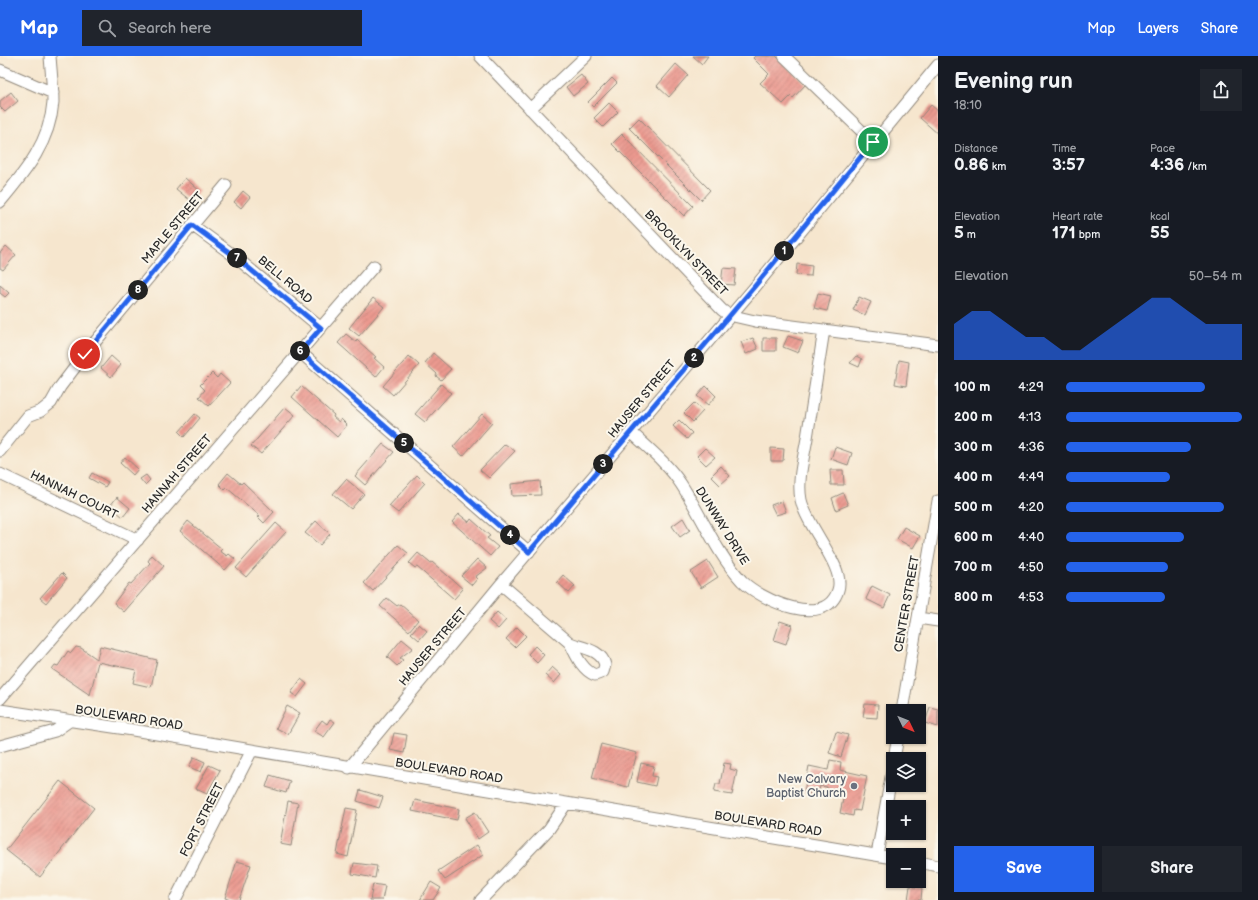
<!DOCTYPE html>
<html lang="en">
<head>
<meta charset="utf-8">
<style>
  :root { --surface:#171b24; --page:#20242c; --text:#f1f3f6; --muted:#9ea1a6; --accent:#2563eb }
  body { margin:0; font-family:"Balsamiq Sans",sans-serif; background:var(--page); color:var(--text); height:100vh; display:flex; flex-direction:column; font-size:15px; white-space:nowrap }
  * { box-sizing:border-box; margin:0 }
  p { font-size:13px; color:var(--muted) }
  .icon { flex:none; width:22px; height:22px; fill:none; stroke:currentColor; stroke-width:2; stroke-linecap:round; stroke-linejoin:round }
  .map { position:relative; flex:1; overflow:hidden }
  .sheet { display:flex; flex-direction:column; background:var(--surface); width:320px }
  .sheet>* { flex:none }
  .needle { width:26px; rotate:133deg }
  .fabs { position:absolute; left:886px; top:648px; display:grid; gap:8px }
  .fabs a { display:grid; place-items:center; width:40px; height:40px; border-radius:0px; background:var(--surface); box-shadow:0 1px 3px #0004; font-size:20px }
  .pin { position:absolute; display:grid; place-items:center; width:34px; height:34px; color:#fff; margin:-17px; border:2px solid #fff; border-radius:50%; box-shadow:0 1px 4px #0007 }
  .km { position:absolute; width:20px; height:20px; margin:-10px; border-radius:50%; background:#222; color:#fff; font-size:11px; line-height:20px; text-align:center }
  .round { display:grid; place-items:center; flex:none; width:42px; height:42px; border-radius:0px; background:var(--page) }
  .headline { display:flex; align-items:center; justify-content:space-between; height:68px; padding:0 16px }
  h1 { font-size:22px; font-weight:700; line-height:30px }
  .figures { display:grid; grid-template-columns:repeat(3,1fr); gap:6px; height:68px; padding:4px 16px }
  .figures div { display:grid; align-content:center }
  .figures b { font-size:17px; font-weight:700 }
  .figures small { font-size:11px; font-weight:400 }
  .figures p { font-size:11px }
  .chart { height:112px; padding:8px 16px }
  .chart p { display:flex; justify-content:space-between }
  .chart svg { width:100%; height:72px; margin-top:4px; fill:var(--accent); opacity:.7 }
  .action { display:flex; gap:8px; margin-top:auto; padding:8px 16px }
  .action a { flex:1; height:46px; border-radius:0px; background:var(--accent); color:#fff; font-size:16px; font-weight:700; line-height:46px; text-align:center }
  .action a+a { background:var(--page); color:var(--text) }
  ul { padding:0 16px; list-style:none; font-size:13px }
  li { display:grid; grid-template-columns:64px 48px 1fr; align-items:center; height:30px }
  li i { height:10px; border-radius:5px; background:var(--accent) }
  header { display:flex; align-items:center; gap:24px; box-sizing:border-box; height:56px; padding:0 20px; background:var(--accent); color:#fff }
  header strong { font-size:19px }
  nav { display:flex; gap:22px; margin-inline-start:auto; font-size:14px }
  .search { width:280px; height:36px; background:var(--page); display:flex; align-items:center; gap:10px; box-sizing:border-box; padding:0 14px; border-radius:0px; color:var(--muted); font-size:15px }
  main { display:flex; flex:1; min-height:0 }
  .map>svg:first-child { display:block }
  .building { fill:url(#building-hatch) }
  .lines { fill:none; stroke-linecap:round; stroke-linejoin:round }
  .minor-casing { stroke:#90887c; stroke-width:13 }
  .minor { stroke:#fff; stroke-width:11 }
  .route-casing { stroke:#fff; stroke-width:8 }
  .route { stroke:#2563eb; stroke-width:5 }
  .worship-dot { fill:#6b7280; stroke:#fbf7ec; stroke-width:1.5 }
  .labels { text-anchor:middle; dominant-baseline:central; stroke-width:4; stroke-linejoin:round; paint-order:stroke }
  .street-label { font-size:12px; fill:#2b2b2b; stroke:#fbf7ec }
  .worship-label { font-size:12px; fill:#5b616d; stroke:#fbf7ec; text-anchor:end }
</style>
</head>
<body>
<header>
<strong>Map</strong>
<div class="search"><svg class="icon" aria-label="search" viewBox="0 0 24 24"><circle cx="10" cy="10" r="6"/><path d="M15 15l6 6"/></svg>Search here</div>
<nav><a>Map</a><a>Layers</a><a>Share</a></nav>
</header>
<main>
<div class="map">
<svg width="938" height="844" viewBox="0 0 938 844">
  <defs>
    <pattern id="building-hatch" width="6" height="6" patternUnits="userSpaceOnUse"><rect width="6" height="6" fill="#eb998f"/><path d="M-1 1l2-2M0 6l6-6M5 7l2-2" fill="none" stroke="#bf7d75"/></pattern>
  </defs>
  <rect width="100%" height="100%" fill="#fbf7ec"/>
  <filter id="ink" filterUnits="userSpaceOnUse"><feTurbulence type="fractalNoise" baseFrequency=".025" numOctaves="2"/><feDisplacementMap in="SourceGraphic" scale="8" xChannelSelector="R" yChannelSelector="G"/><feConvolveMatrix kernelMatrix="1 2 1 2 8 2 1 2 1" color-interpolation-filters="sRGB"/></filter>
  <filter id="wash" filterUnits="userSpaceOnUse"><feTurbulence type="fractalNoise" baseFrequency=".012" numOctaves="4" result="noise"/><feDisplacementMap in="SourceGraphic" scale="16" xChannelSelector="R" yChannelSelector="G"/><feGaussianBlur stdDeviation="0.9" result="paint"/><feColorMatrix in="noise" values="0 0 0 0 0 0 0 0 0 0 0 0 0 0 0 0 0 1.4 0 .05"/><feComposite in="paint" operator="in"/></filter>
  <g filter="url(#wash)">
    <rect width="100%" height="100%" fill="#f6e6ce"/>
    <g id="blocks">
      <!-- building -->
      <path class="building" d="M693,0H708L702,8Z
        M755,0H776L806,28L793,42L791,40L783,48L760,27L769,18L753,2Z
        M676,8L688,19L669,41L657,30Z
        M581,19L588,28L573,40L566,31Z
        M612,22L617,27L593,51L588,46Z
        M11,36L18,45L5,56L0,51V45Z
        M609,47L618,56L603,71L594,62Z
        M931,49L938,55V78L920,62Z
        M639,62L710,134L701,144L629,72Z
        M622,78L693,150L684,160L612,88Z
        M185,122L200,135L191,145L176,133Z
        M243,135L250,141L241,152L234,146Z
        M6,190L16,199L3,214L0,212V197Z
        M797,208L812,210L811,220L796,219Z
        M723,212L736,213L734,229L721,228Z
        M0,229L9,237L5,241L0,237Z
        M818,237L831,240L827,255L814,252Z
        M859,241L871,246L865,259L853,254Z
        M373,242L384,251L359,280L349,272Z
        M346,278L356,286L357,284L376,301L374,302L384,311L376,321L338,287Z
        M788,280L803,285L798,297L783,291Z
        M753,282L758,293L746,298L741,286Z
        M763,282H776V295H763Z
        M433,297L451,313L441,324L436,320L437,318L425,307Z
        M111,300L121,309L111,321L101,312Z
        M409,300L419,309L393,339L383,330Z
        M856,300L862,303L859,311L850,307Z
        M899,304L909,306L906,330L895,328Z
        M212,317L217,322L220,318L230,327L209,350L199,341L205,334L200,329Z
        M441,328L451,337L425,366L415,358Z
        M301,330L334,359L333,361L339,366L341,363L347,369L337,381L292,341Z
        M706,330L716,340L708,349L697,340Z
        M694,347L703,355L693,366L684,357Z
        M285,351L295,359L261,398L251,390Z
        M195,358L200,362L184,381L179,376Z
        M482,358L492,367L463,400L453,391Z
        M679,364L692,377L687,383L673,370Z
        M383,388L394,396L365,429L355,420Z
        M505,388L515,395L489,422L480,414Z
        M835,391L852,397L848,409L831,403Z
        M705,392L715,401L706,409L697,400Z
        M771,392L784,393L783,405H771Z
        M125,401L138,413L133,419L120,407Z
        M721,410L730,420L720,429L711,420Z
        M830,414H843L844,429H831Z
        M92,417L108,426L105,431L89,422Z
        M228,417L241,428L243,426L274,456L264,467L258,461L260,460L227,432L225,434L219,428Z
        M146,419L150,424L145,429L140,423Z
        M417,419L425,427L398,457L389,450Z
        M346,423L364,438L351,453L333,438Z
        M540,425L541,439L512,440L511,428Z
        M843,437L848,449L836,454L832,442Z
        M117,441L130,452L123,461L110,450Z
        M782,445L786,456L776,459L771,449Z
        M459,458L469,466L471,463L490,480L487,482L498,491L490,500L452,466Z
        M683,462L690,474L680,481L672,470Z
        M188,465L222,493L220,495L227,500L229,498L235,503L225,514L180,475Z
        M316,465L330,478L320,489L305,477Z
        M276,467L286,476L246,521L236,512Z
        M904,471L920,480L913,492L897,483Z
        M398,489L408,497L373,535L364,527Z
        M418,497L430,507L432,506L463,533L454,543L417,511L415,512L409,507Z
        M152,499L164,510L124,556L114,547L129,527L131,528L150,507L148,505Z
        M477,503L487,512L475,521L477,523L472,529L461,520Z
        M708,505L718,521L701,532L691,516Z
        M62,517L67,522L46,547L40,542Z
        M563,519L575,530L569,537L557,526Z
        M872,530L890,539L884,552L866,543Z
        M387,542L397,550L400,548L418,564L409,575L380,550Z
        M497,556L506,564L498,573L489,565Z
        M780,565L792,569L786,588L774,584Z
        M419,568L427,575L419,584L411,577Z
        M517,571L526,580L515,591L506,583Z
        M402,583L413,592L400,602L403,604L397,610L387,601Z
        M100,590L157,604L151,631L133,627L136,614L98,606L90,639L52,613L55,609L58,610L68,595L71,597L76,591L81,592L97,603Z
        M535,590L544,599L537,607L528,598Z
        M552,611L561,619L554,627L545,619Z
        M301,623L307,628L297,641L291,637Z
        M865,648L878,649L877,662L863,661Z
        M287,650L300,657L288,678L276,672Z
        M930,651L938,653V671L925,667Z
        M330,663L335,666L324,681L314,675L322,664L327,668Z
        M836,676L848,679L841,701L829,697Z
        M394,677L407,679L404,697L390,694Z
        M601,688L637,697L628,731L592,722Z
        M194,701L205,706L201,716L189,711Z
        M830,704L841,706L840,714L867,720L860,755L854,754L853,760L840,757L845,734L836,732L835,735L827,734V731L820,730L818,739L804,736L809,710L828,714Z
        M641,707L654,710L652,720L657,721L655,730L637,726Z
        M724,707L731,708L730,713L737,715L732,739L714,736L716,728H720Z
        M209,709L220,714L207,738L196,733Z
        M270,719L290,725L286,737L266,731Z
        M60,725L94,752L40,821L6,794Z
        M360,734L383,741L379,752L357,745Z
        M415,744L459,753L457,764L412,755Z
        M288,745L298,747L291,790L280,788Z
        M346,752L357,754L348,801L337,798Z
        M475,756L488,776L478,783L465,762Z
        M477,789L483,799L445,824L438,815Z
        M237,805L251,809L239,844H230L225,842Z
        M354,807L377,810L375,822L352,818Z
        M431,826L441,832L433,844H420Z
        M373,828L385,830L382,844H370Z
        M910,830L922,832L921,844H908Z"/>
    </g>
  </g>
  <g filter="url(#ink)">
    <use href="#blocks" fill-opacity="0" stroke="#90887c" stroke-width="1"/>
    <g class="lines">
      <defs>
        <path id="minor" d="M480,0L722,254L729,259L755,265L938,289
          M784,0L873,86
          M0,14L53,37
          M530,53L586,0
          M0,146C25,116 50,87 53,46C53,31 51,15 50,0
          M192,169L233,199L321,272
          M300,296L529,496
          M631,376C648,392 668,408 681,428C702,460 716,497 742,525C761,544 826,574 838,534C846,511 807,472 801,444C797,424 804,401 807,382C813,346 818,310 824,274
          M0,395L28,360L41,355L51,347L60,331L85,298L226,129
          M0,418L138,484
          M501,528L570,587
          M918,562L938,565
          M570,587C583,592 602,594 605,609L603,616L595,619C582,614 576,599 570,587Z
          M0,643L374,210
          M0,654L133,674L893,802
          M902,655L938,445
          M0,690L55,675L68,666
          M894,703L898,681
          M349,712L501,528L755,231L938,9
          M877,799L893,710
          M919,806L938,810
          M175,844L251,696
          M481,844L549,773L566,748"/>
      </defs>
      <!-- minor casing -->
      <use href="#minor" class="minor-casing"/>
      <!-- minor -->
      <use href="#minor" class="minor"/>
    </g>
  </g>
  <g class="lines" filter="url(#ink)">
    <defs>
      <path id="route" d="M85,298L192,169L233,199L321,272L300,296L529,496L754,231L873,86"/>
    </defs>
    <!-- route casing -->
    <use href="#route" class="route-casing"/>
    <!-- route -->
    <use href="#route" class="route"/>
  </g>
  <!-- markers -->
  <circle class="worship-dot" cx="854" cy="730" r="4"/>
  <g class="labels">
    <!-- street labels -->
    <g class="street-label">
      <text transform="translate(173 172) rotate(-50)">MAPLE STREET</text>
      <text transform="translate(686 197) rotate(46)">BROOKLYN STREET</text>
      <text transform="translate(285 224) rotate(40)">BELL ROAD</text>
      <text transform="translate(642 343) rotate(-50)">HAUSER STREET</text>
      <text transform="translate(177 418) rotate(-49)">HANNAH STREET</text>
      <text transform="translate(74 439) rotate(26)">HANNAH COURT</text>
      <text transform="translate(722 470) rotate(58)">DUNWAY DRIVE</text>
      <text transform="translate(907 548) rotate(-80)">CENTER STREET</text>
      <text transform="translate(433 591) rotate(-50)">HAUSER STREET</text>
      <text transform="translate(129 662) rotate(9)">BOULEVARD ROAD</text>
      <text transform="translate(449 715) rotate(9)">BOULEVARD ROAD</text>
      <text transform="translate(202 764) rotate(-63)">FORT STREET</text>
      <text transform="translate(768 768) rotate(9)">BOULEVARD ROAD</text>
    </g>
    <!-- worship labels -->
    <g class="worship-label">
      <text x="846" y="723">New Calvary<tspan x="846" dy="14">Baptist Church</tspan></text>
    </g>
  </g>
</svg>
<div class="fabs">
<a><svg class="needle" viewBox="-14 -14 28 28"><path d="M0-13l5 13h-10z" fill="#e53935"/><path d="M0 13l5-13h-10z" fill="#9ea1a6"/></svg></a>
<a><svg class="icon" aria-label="layers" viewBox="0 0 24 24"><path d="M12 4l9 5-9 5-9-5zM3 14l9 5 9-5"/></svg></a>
<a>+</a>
<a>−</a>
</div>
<div class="pin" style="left:873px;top:86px;background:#1e9e55"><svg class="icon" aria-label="arrive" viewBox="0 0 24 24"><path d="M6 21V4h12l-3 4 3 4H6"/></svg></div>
<div class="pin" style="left:85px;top:298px;background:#d93025"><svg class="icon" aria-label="check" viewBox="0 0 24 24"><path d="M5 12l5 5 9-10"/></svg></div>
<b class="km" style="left:784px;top:195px">1</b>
<b class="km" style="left:694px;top:302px">2</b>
<b class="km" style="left:603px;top:408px">3</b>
<b class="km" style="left:510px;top:479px">4</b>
<b class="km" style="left:404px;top:387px">5</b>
<b class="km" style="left:300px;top:295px">6</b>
<b class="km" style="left:237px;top:202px">7</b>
<b class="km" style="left:138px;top:234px">8</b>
</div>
<section class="sheet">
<div class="headline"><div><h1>Evening run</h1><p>18:10</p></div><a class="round"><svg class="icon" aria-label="share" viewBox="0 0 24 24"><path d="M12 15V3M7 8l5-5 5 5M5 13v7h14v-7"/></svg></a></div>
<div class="figures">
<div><p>Distance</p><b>0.86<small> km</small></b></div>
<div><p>Time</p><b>3:57</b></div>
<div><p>Pace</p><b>4:36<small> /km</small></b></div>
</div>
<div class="figures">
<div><p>Elevation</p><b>5<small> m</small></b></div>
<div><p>Heart rate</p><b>171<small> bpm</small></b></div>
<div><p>kcal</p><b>55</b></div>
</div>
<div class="chart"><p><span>Elevation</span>50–54 m</p>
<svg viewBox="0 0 160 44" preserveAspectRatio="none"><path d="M0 44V22L10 14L20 14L30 22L40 30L50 30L60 38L70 38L80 30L90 22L100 14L110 6L120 6L130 14L140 22L150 22L160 22V44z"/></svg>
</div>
<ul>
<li><b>100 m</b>4:29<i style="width:79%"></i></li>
<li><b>200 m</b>4:13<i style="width:100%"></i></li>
<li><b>300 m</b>4:36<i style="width:71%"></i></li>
<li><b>400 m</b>4:49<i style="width:59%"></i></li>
<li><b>500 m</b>4:20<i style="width:90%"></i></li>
<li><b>600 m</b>4:40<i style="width:67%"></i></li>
<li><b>700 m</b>4:50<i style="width:58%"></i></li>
<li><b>800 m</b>4:53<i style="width:56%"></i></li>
</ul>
<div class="action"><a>Save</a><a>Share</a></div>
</section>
</main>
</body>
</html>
